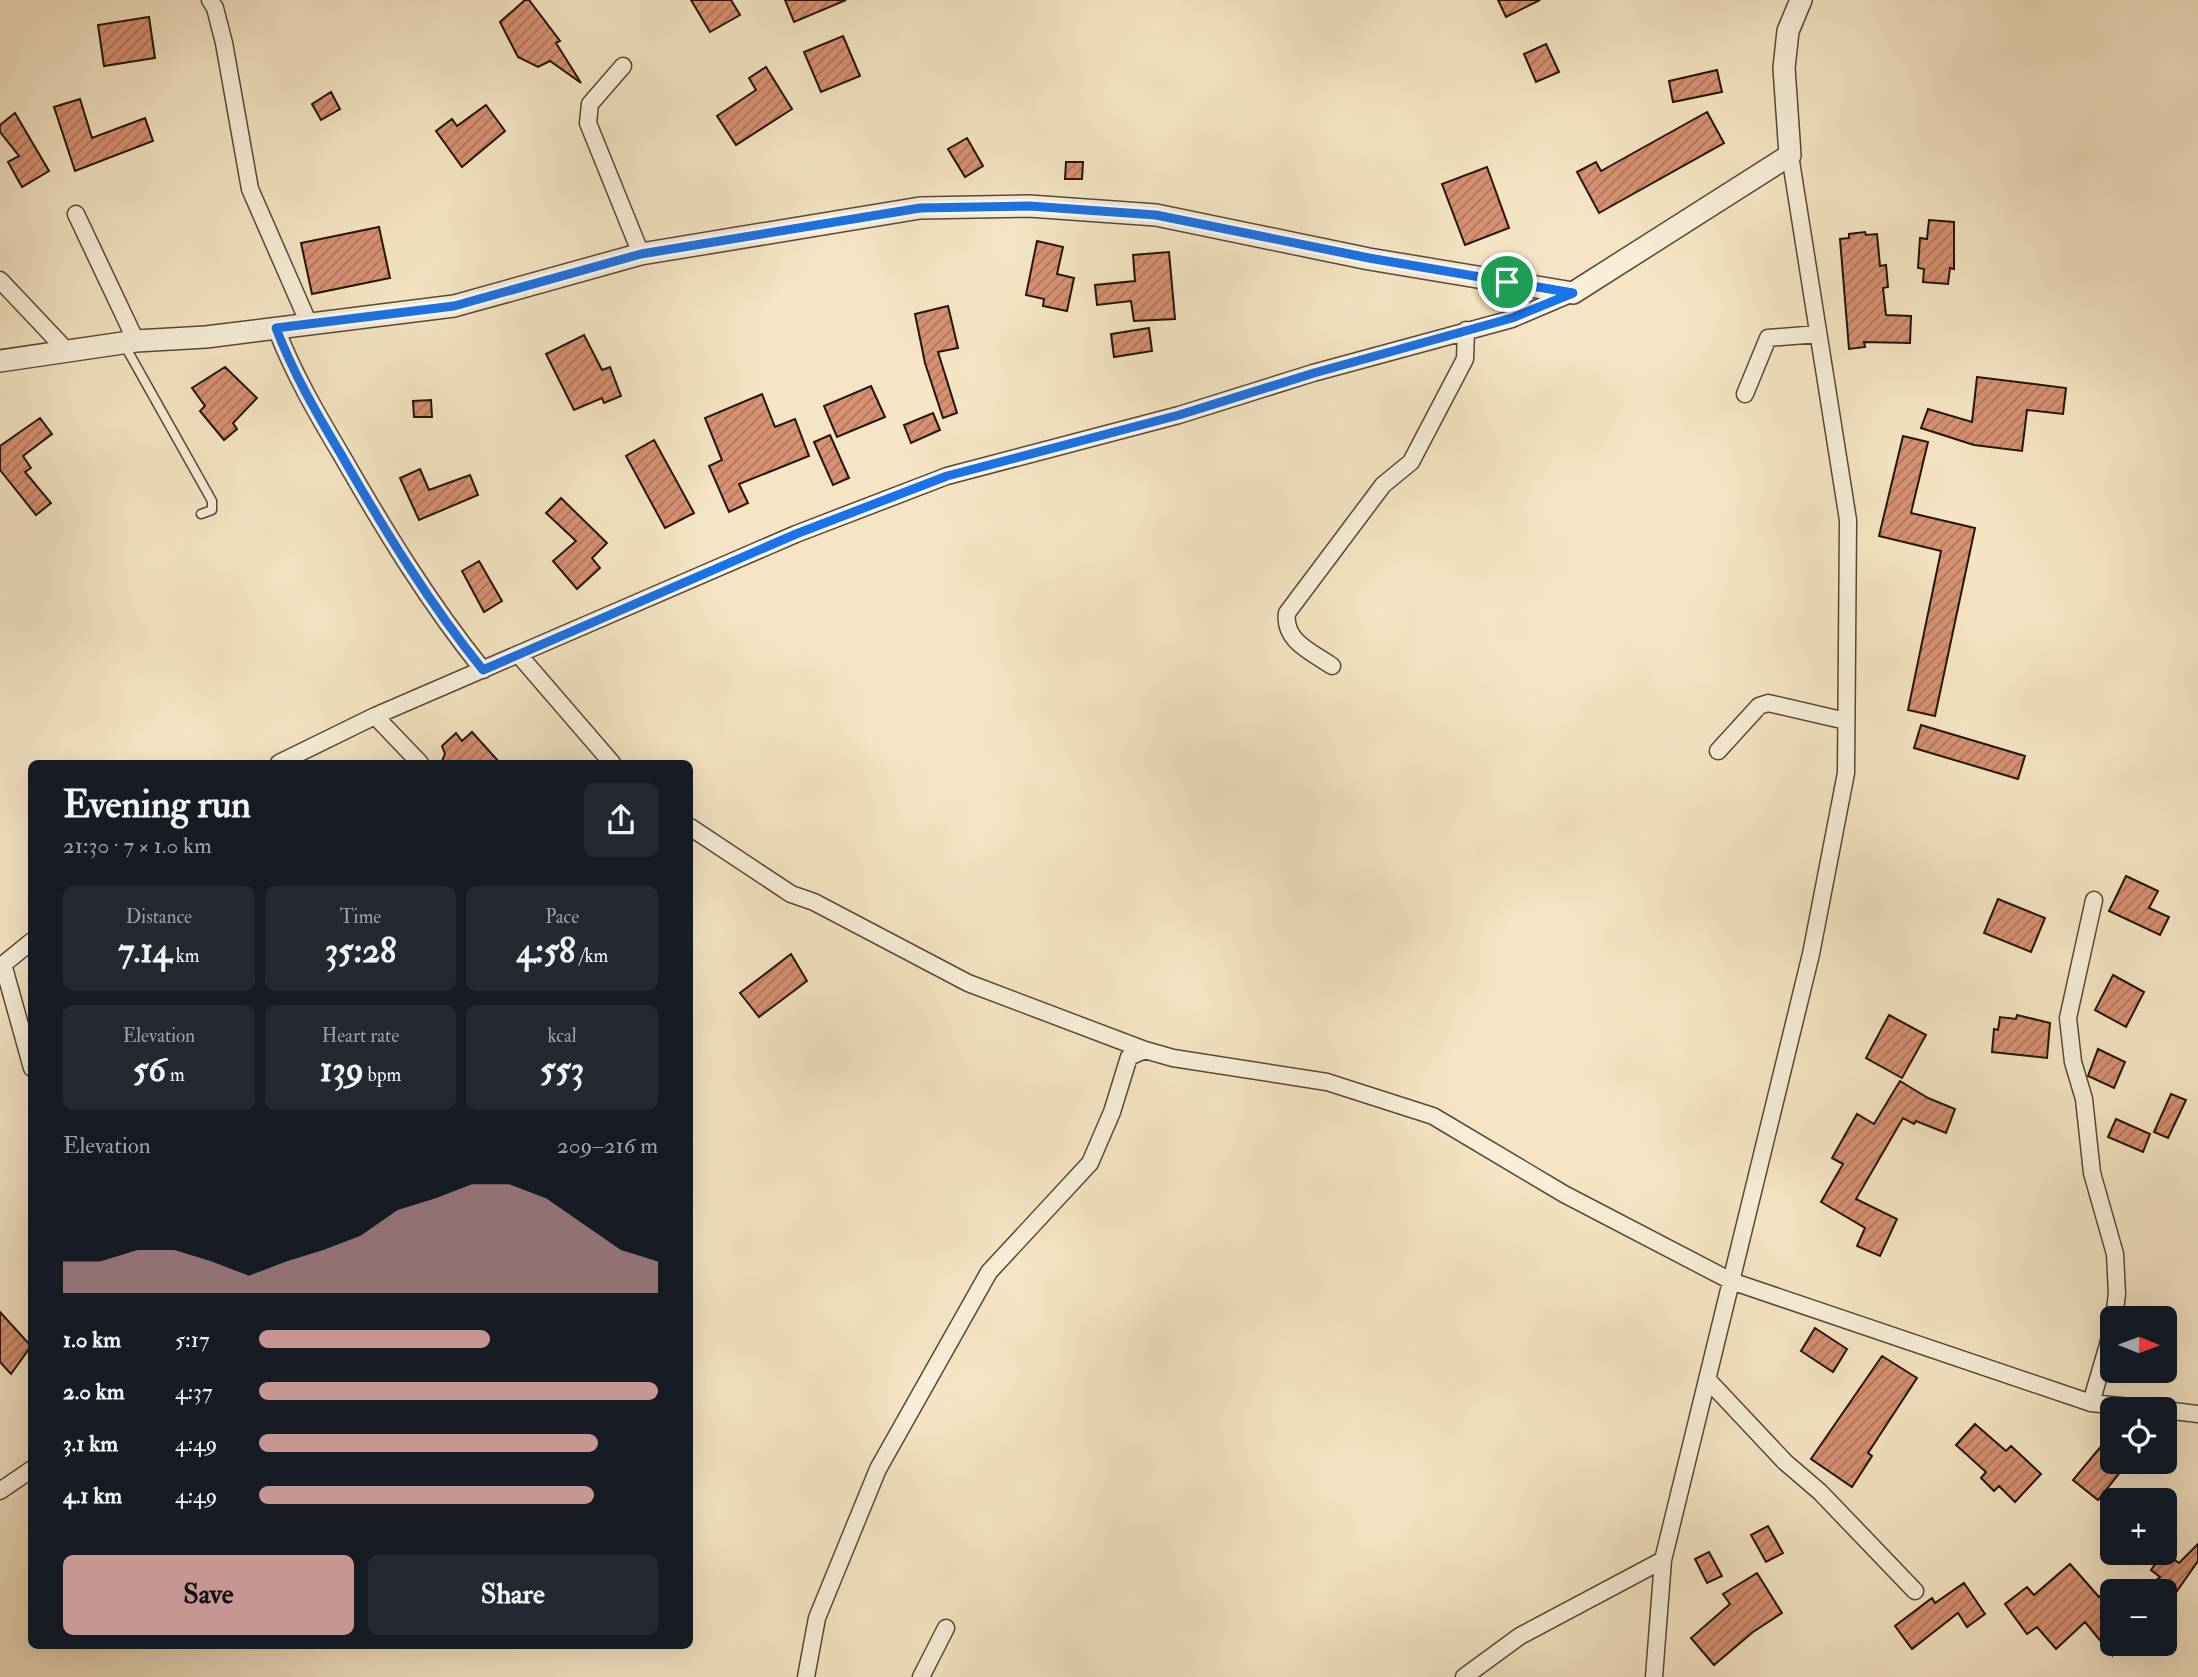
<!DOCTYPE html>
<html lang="en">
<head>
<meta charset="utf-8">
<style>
  :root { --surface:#171b24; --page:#242831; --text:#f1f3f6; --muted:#9ea1a6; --accent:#c59692 }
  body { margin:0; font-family:"IM FELL Double Pica",serif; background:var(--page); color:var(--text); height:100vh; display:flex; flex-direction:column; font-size:26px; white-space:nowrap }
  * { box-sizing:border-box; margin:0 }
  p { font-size:23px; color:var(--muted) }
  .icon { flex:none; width:38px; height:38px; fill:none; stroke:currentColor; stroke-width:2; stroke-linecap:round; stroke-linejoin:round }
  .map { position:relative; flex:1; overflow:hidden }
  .drawer { position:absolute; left:28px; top:760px; width:665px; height:889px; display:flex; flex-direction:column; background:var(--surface); border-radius:10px; box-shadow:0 7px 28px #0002 }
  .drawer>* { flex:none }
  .needle { width:46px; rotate:91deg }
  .fabs { position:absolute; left:2100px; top:1306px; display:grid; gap:14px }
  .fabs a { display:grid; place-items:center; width:77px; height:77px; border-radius:10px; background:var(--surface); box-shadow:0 7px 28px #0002; font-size:35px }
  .pin { position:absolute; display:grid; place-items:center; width:60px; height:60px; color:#fff; margin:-30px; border:4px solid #fff; border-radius:50%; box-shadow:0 2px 7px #0007 }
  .round { display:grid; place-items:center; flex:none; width:74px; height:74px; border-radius:10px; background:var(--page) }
  .summary { display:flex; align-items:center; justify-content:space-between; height:119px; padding:0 35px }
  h1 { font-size:38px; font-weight:700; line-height:52px }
  .metrics { display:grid; grid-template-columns:repeat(3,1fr); gap:10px; height:119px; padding:7px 35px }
  .metrics div { display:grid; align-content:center; border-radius:10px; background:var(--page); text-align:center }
  .metrics b { font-size:35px; font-weight:700 }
  .metrics small { font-size:19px; font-weight:400 }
  .metrics p { font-size:19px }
  .chart { height:196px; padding:14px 35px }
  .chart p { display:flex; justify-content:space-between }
  .chart svg { width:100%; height:126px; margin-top:7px; fill:var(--accent); opacity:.7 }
  .primary-button { display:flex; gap:14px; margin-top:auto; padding:14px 35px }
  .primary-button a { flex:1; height:80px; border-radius:10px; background:var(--accent); color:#111; font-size:28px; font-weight:700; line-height:80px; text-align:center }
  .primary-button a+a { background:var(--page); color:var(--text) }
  ul { padding:0 35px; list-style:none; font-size:23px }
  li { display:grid; grid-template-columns:112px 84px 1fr; align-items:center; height:52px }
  li i { height:18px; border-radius:9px; background:var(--accent) }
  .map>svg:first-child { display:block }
  .building { fill:url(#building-hatch); stroke:#231408; stroke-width:2 }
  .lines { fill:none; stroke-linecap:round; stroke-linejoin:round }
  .service-casing { stroke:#584837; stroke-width:11 }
  .minor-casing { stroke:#584837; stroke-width:19 }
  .tertiary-casing { stroke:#584837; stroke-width:24 }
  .service { stroke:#f8eed9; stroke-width:8 }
  .minor { stroke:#f8eed9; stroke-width:16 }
  .tertiary { stroke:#f8eed9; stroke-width:21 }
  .route-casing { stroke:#fff; stroke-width:14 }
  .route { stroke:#1a73e8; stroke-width:9 }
</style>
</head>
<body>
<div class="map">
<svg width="2198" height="1677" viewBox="0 0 2198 1677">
  <defs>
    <pattern id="building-hatch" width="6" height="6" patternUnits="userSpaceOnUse" patternTransform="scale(1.75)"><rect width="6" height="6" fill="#d79173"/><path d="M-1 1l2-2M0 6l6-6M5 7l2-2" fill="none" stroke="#ae755c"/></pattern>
  </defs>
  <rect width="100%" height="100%" fill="#f5e5c4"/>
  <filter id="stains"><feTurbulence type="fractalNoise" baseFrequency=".00286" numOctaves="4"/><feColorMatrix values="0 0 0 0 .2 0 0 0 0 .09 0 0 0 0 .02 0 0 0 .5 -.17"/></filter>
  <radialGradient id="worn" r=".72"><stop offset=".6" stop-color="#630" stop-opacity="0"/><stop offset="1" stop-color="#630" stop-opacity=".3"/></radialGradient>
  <!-- building -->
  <path class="building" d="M525,0H529L560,41L556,43L581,83L550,61L538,67L518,57L500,22Z
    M691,0H731L740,15L710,32Z
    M785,0H846L794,22Z
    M1498,0H1540L1506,17Z
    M149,17L155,58L104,66L98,25Z
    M843,36L860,76L821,92L804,52Z
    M1546,44L1559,72L1536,82L1524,54Z
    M766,67L792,109L736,145L717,116L756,90L749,78Z
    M1717,70L1722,92L1673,102L1669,81Z
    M331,92L340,109L321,120L312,104Z
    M80,99L92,138L145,118L153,141L75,171L54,107Z
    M486,105L505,131L462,167L436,131L452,119L457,126Z
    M1707,112L1724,143L1599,213L1577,172L1596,162L1601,171Z
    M15,113L49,171L22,187L8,162L19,156L0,132V125Z
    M967,138L983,166L965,177L948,149Z
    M1066,162H1083L1082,179H1065Z
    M1487,167L1509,228L1465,245L1442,184Z
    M1929,220L1954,222V269L1950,268L1948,284L1923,282L1924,269L1918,268L1920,238L1927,239Z
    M379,227L390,278L312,294L301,243Z
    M1865,232L1866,235L1877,234L1880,266L1886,265L1888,287L1883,288L1886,315L1911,316L1910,343L1864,342L1865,347L1849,349L1840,239L1849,238V234Z
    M1037,241L1063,247L1057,274L1074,278L1067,311L1043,306L1044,299L1026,295Z
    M1169,252L1175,319L1134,321L1131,301L1097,305L1095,285L1135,281L1133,255Z
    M948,306L958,348L938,352L957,413L943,418L925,363L915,314Z
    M1149,328L1152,351L1114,357L1111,334Z
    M584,335L602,370L610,367L621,396L604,403L602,398L574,410L546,354Z
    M225,367L257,398L233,423L237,429L224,440L200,411L205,406L192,388Z
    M1977,377L2066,388L2063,414L2027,410L2022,451L1974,445L1921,428L1928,409L1972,422Z
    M871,386L885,417L837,437L824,406Z
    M762,394L775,427L795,419L809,456L739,484L748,503L729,512L709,466L722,460L705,418Z
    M431,400L432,417H414L413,401Z
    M933,413L940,430L911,443L904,425Z
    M40,418L52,434L23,456L31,468L25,472L51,503L36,515L0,470V446Z
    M830,435L849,478L833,485L814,442Z
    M1903,436L1928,442L1911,513L1975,528L1935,716L1908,710L1941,551L1879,536Z
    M654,440L694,513L665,528L626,456Z
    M420,469L429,490L470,475L478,495L419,520L400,478Z
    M561,498L607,543L592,558L600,568L577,589L553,561L576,541L546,513Z
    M479,561L502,601L484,612L462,571Z
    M1921,725L2025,756L2018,779L1914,748Z
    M472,732L500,763H441L445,754L442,746L456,733L462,741Z
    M2126,876L2158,891L2149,908L2169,917L2160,935L2109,911Z
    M1998,899L2045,918L2031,952L1984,933Z
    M791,954L807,981L759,1017L740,993Z
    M2113,975L2144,992L2126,1027L2095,1010Z
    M1889,1015L1926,1035L1902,1078L1866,1058Z
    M2017,1015L2050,1023L2047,1058L1992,1052L1994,1029L1998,1030L2000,1017L2016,1019Z
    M2098,1049L2125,1062L2114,1088L2088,1076Z
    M1900,1081L1928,1098L1955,1109L1946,1133L1916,1121L1914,1124L1903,1118L1856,1199L1897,1219L1880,1256L1857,1246L1865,1228L1821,1202L1843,1164L1832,1158L1857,1114L1874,1124Z
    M2171,1094L2186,1100L2168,1138L2154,1132Z
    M2116,1119L2150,1134L2143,1152L2108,1137Z
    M0,1312L31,1346L11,1374L0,1362Z
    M1815,1328L1847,1349L1833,1372L1801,1351Z
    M1882,1356L1917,1378L1868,1453L1872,1456L1852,1487L1811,1459Z
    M1975,1424L2006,1451L2011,1446L2041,1474L2015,1502L1999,1486L1994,1491L1981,1478L1986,1472L1956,1445Z
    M2112,1433V1461H2129L2098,1500L2073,1480Z
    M1768,1526L1783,1553L1766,1562L1751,1535Z
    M2198,1544V1561L2177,1591H2143L2160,1577L2151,1570L2164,1552L2179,1563Z
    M1709,1552L1722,1576L1707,1583L1695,1559Z
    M2070,1564L2099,1597L2112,1586V1655L2085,1622L2056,1649L2037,1627L2027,1634L2005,1604L2027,1587L2034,1595Z
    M1757,1573L1782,1613L1753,1632L1714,1665L1691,1638L1730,1604L1723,1594Z
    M1964,1583L1985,1614L1967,1627L1958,1613L1912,1649L1895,1626L1932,1598L1935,1603Z"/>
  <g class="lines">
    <defs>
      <path id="service" d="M125,346L212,501V510L201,514"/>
      <path id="minor" d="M210,0L215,8L224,43L250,189L309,324
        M623,66L590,104L588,123L641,254
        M76,214L136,341
        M0,280L68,352
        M276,328C293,373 317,414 342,456C385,531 429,603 483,670
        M1745,394L1768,338L1818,334
        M518,654L612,763
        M1332,666C1312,652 1283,641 1287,613L1383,485L1411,462L1465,359L1466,330
        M375,716L420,763
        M1718,751L1759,706L1768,703L1846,721
        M279,763L375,716L796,534L947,476L1179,415L1313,373L1512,319L1573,293
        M690,827L791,894L814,902L968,983L1145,1050
        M2094,900L2068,1018L2073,1062L2084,1099L2092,1173L2115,1254L2117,1294L2114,1318
        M3,964L32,1068
        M0,967L32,941
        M1707,1379L1785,1462L1820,1492L1915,1591
        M2091,1403L2112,1331
        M2165,1410L2198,1414
        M0,1491L32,1469
        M806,1677L817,1618L878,1469L989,1272L1090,1163L1112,1112L1129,1057L1145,1050L1173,1058L1327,1082L1433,1116L1564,1194L1731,1281L2091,1403L2150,1409
        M921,1677L946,1628
        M1464,1677L1520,1636L1663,1560
        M1654,1677L1663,1560L1811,954L1846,773L1848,520L1790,155"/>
      <path id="tertiary" d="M0,361L136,341L206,337L454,306L641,254L920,208L1029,206L1156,215L1369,259L1573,293L1790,155L1784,68L1788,31L1801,0"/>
    </defs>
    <!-- service casing -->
    <use href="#service" class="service-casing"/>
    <!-- minor casing -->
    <use href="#minor" class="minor-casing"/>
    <!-- tertiary casing -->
    <use href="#tertiary" class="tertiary-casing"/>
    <!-- service -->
    <use href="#service" class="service"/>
    <!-- minor -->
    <use href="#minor" class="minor"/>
    <!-- tertiary -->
    <use href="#tertiary" class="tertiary"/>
  </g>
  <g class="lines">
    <defs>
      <path id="route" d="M1029,206L1156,215L1369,258L1573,293L1512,318L1314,373L1179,415L947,476L796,534L483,670C429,603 385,531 342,456C317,414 293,373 276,328L454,306L641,254L920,208Z"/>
    </defs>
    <!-- route casing -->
    <use href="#route" class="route-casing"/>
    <!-- route -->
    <use href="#route" class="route"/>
  </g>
  <rect width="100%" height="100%" filter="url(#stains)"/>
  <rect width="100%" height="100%" fill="url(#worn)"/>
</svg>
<div class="fabs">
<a><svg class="needle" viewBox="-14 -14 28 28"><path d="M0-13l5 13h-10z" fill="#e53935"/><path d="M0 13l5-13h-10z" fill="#9ea1a6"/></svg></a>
<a><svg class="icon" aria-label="locate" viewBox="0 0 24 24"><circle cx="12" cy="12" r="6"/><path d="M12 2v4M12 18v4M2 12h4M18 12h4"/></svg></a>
<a>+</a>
<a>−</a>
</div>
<div class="pin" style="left:1507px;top:282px;background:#1e9e55"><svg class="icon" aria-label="arrive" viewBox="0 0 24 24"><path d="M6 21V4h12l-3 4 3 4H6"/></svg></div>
<section class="drawer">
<div class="summary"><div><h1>Evening run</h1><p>21:30 · 7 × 1.0 km</p></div><a class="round"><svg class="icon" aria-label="share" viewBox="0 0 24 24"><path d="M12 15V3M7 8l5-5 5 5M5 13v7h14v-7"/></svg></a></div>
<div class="metrics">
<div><p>Distance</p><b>7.14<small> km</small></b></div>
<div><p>Time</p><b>35:28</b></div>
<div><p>Pace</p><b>4:58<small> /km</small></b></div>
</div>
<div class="metrics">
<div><p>Elevation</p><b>56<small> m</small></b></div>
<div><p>Heart rate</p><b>139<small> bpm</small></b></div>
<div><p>kcal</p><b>553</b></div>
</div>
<div class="chart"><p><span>Elevation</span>209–216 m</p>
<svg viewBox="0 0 160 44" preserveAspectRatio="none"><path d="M0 44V33L10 33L20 29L30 29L40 33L50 38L60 33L70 29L80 24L90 15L100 11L110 6L120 6L130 11L140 20L150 29L160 33V44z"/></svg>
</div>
<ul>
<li><b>1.0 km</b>5:17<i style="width:58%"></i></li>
<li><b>2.0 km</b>4:37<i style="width:100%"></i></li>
<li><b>3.1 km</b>4:49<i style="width:85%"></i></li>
<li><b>4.1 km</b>4:49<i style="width:84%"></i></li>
</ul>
<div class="primary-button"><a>Save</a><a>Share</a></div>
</section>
</div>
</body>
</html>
